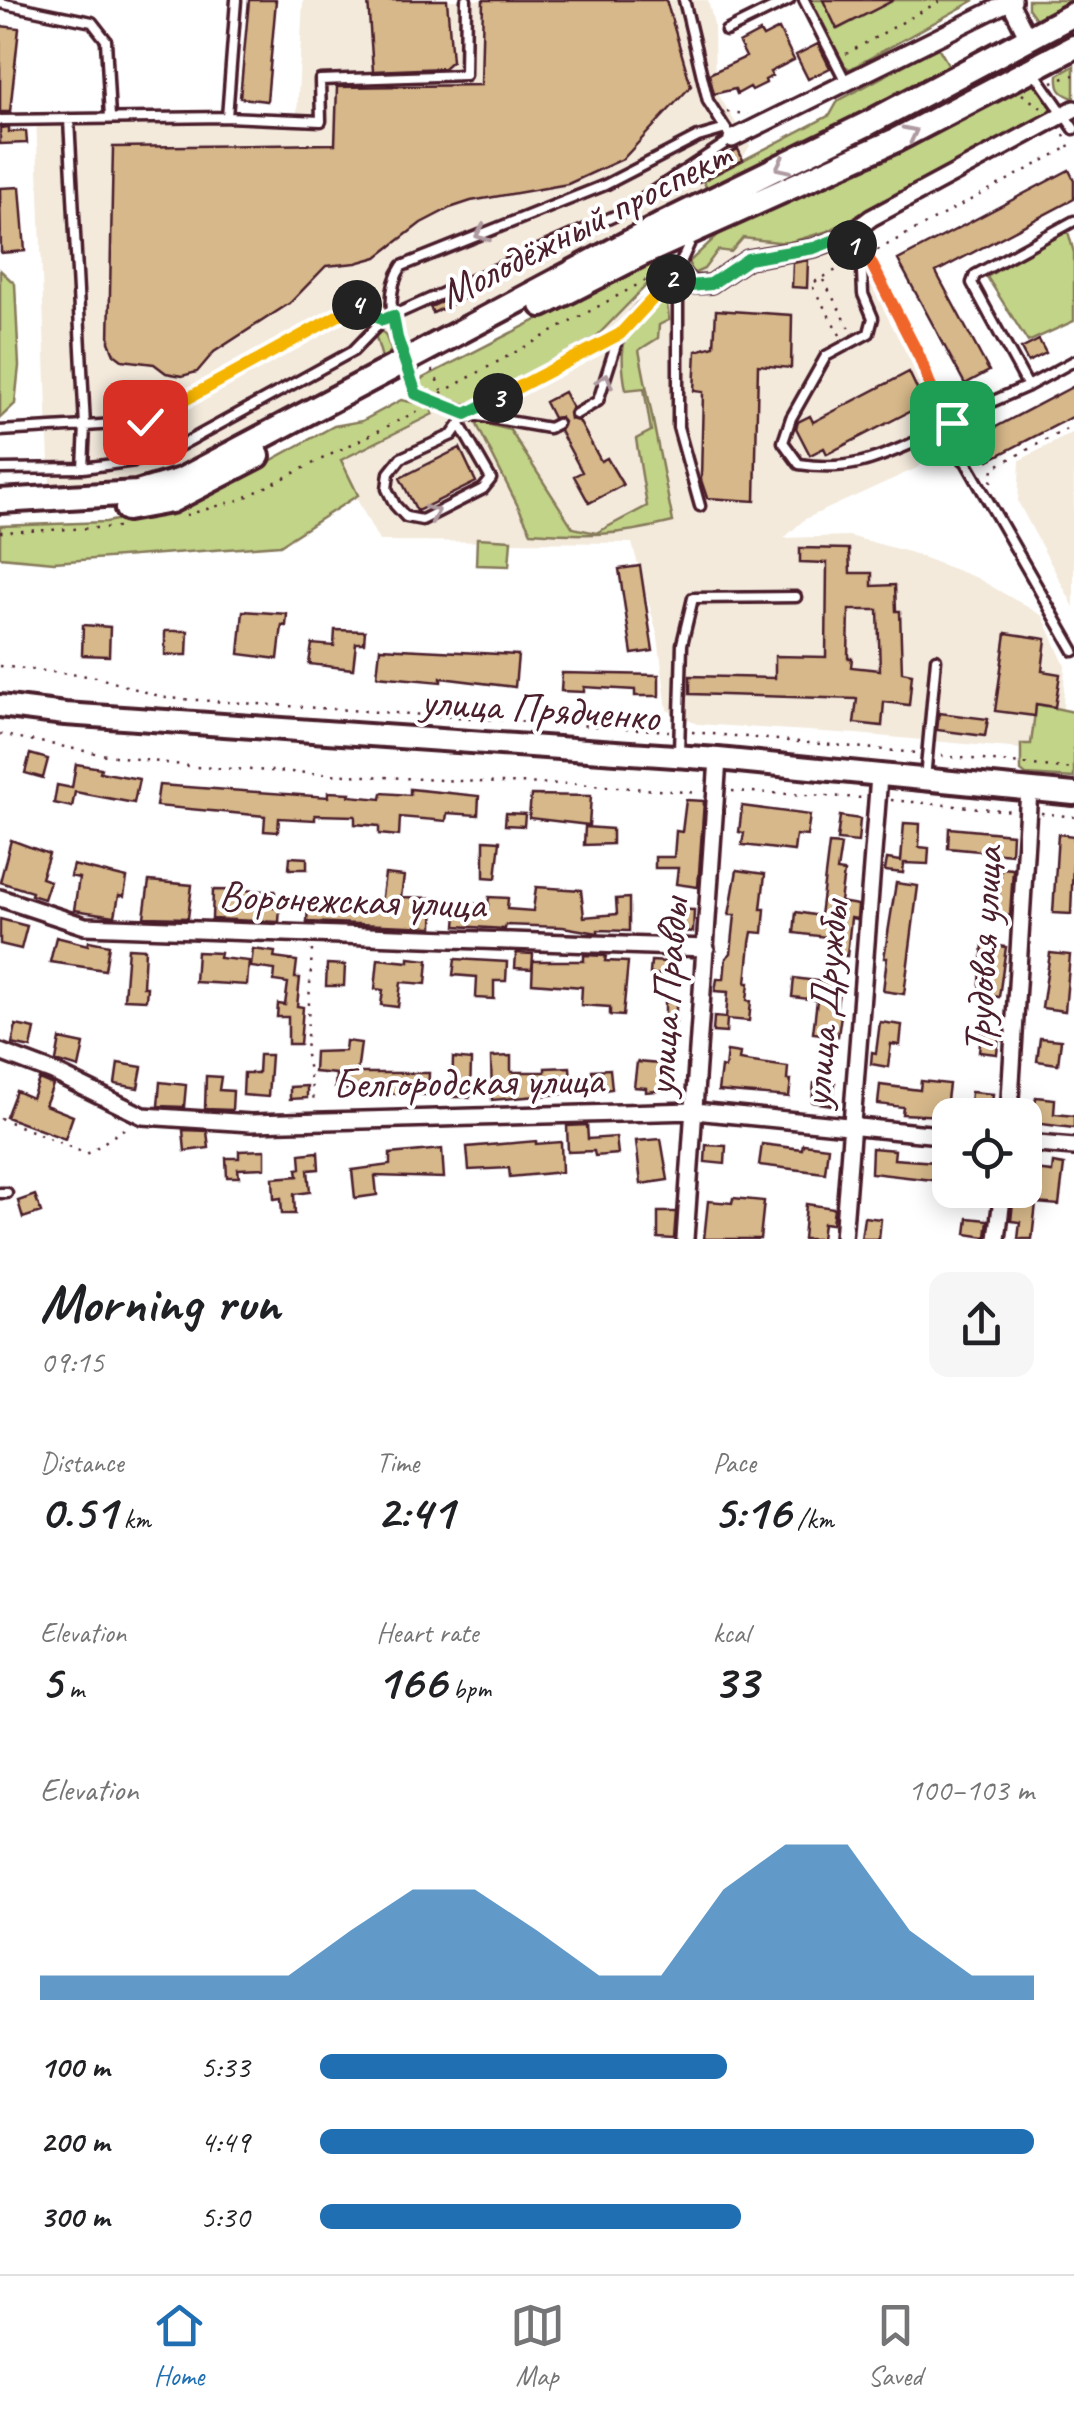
<!DOCTYPE html>
<html lang="en">
<head>
<meta charset="utf-8">
<style>
  :root { --surface:#fff; --page:#f6f6f6; --text:#202124; --muted:#757577; --line:#e0e0e0; --accent:#1f6fb2 }
  body { margin:0; font-family:Caveat,sans-serif; background:var(--page); color:var(--text); height:100vh; display:flex; flex-direction:column; font-size:38px; white-space:nowrap }
  * { box-sizing:border-box; margin:0 }
  p { font-size:32px; color:var(--muted) }
  .icon { flex:none; width:55px; height:55px; fill:none; stroke:currentColor; stroke-width:2; stroke-linecap:round; stroke-linejoin:round }
  .map { position:relative; height:1239px; overflow:hidden }
  .panel { display:flex; flex-direction:column; background:var(--surface); flex:1 }
  .panel>* { flex:none }
  .fabs { position:absolute; left:932px; top:1098px; display:grid; gap:20px }
  .fabs a { display:grid; place-items:center; width:110px; height:110px; border-radius:20px; background:var(--surface); box-shadow:0 5px 25px #0003; font-size:50px }
  .pin { position:absolute; display:grid; place-items:center; width:85px; height:85px; color:#fff; margin:-42px; border-radius:20px; box-shadow:0 5px 15px #0006 }
  .km { position:absolute; width:50px; height:50px; margin:-25px; border-radius:50%; background:#222; color:#fff; font-size:28px; line-height:50px; text-align:center }
  .round { display:grid; place-items:center; flex:none; width:105px; height:105px; border-radius:20px; background:var(--page) }
  .head { display:flex; align-items:center; justify-content:space-between; height:170px; padding:0 40px }
  h1 { font-size:55px; font-weight:800; line-height:75px }
  .figures { display:grid; grid-template-columns:repeat(3,1fr); gap:15px; height:170px; padding:10px 40px }
  .figures div { display:grid; align-content:center }
  .figures b { font-size:50px; font-weight:800 }
  .figures small { font-size:28px; font-weight:400 }
  .figures p { font-size:28px }
  .chart { height:280px; padding:20px 40px }
  .chart p { display:flex; justify-content:space-between }
  .chart svg { width:100%; height:180px; margin-top:10px; fill:var(--accent); opacity:.7 }
  ul { padding:0 40px; list-style:none; font-size:32px }
  li { display:grid; grid-template-columns:160px 120px 1fr; align-items:center; height:75px }
  li i { height:25px; border-radius:12px; background:var(--accent) }
  .menu { display:flex; justify-content:space-around; align-items:center; height:140px; border-top:2px solid var(--line); background:var(--surface); font-size:28px; color:var(--muted) }
  .menu a { display:grid; justify-items:center; gap:5px }
  .menu .active { color:var(--accent) }
  .map>svg:first-child { display:block }
  .built { fill:#f3eadc }
  .green { fill:#c2d488; stroke:#867a5a; stroke-width:2.5 }
  .building { fill:#d6b88a; stroke:#4a1f2b; stroke-width:2.5; fill-rule:evenodd }
  .lines { fill:none; stroke-linecap:round; stroke-linejoin:round }
  .service-casing { stroke:#4a1f2b; stroke-width:15 }
  .minor-casing { stroke:#4a1f2b; stroke-width:22 }
  .secondary-casing { stroke:#4a1f2b; stroke-width:28 }
  .primary-casing { stroke:#4a1f2b; stroke-width:30 }
  .path { stroke:#4a1f2b; stroke-width:2.5; stroke-dasharray:2.5 8; stroke-linecap:butt }
  .service { stroke:#fff; stroke-width:8 }
  .minor { stroke:#fff; stroke-width:15 }
  .secondary { stroke:#fff; stroke-width:20 }
  .primary { stroke:#fff; stroke-width:22 }
  .oneway { stroke:#ae9aa0 }
  .split-1-casing { stroke:#fff; stroke-width:20 }
  .split-2-casing { stroke:#fff; stroke-width:20 }
  .split-3-casing { stroke:#fff; stroke-width:20 }
  .split-4-casing { stroke:#fff; stroke-width:20 }
  .split-5-casing { stroke:#fff; stroke-width:20 }
  .split-1 { stroke:#f0652b; stroke-width:12 }
  .split-2 { stroke:#22a559; stroke-width:12 }
  .split-3 { stroke:#f5b400; stroke-width:12 }
  .split-4 { stroke:#22a559; stroke-width:12 }
  .split-5 { stroke:#f5b400; stroke-width:12 }
  .labels { text-anchor:middle; dominant-baseline:central; stroke-width:8; stroke-linejoin:round; paint-order:stroke }
  .street-label { font-size:42px; fill:#4a1f2b; stroke:#fff }
</style>
</head>
<body>
<div class="map">
<svg width="1074" height="1239" viewBox="0 0 1074 1239">
  <rect width="100%" height="100%" fill="#fff"/>
  <filter id="ink" filterUnits="userSpaceOnUse"><feTurbulence type="fractalNoise" baseFrequency=".01" numOctaves="2"/><feDisplacementMap in="SourceGraphic" scale="20" xChannelSelector="R" yChannelSelector="G"/><feConvolveMatrix kernelMatrix="1 2 1 2 8 2 1 2 1" color-interpolation-filters="sRGB"/></filter>
  <g filter="url(#ink)">
    <!-- built -->
    <path class="built" d="M303,0H708L714,24L715,89L750,146L726,184L557,267L243,438L152,480L50,490L36,115L297,114Z
      M838,189L916,336L954,418L919,467L805,519L784,538L849,536L909,552L977,578L1043,616L1065,666L1063,707L1042,751L856,734L697,724L667,710L658,637L632,543L379,541L336,460L354,436L489,383L703,263L743,236Z
      M1074,432V607L1018,502L1020,460Z"/>
    <!-- green -->
    <path class="green" d="M808,0H823L838,29L894,0H975L850,69L843,65Z
      M1028,0H1074V1L1036,19L1028,8Z
      M938,47L948,64L945,72L710,194L703,181L830,115L838,101Z
      M1074,66V97L1073,98C1060,93 1057,89 1058,75Z
      M1030,84L1043,85L1051,109L1045,116L828,231L787,243L743,238L731,252L718,250L704,269L695,273L689,270L690,261L723,230Z
      M1067,228L1074,253V321L1028,342L987,277Z
      M657,258L663,268L596,337L479,400L465,404L417,388V383L423,378Z
      M0,270L15,284L19,366L15,404L0,418Z
      M660,300L667,303L669,320L659,325L658,338L639,350L673,522C617,536 588,536 531,532L475,421L510,430L573,528L596,533L647,506L636,439L651,431L644,388L626,390C618,348 621,326 660,300Z
      M380,331L385,334L391,350L381,366L168,478L118,489L0,493V488L124,483L156,477L206,455L382,358L375,334Z
      M401,400L430,406L433,414L341,460L358,495L280,545L54,562L0,557V526L106,522L179,508L210,494L334,426L362,421Z
      M477,538L511,540L509,566L476,565Z
      M1036,704L1074,712V778L1026,775L1021,771V744H1031Z"/>
    <!-- building -->
    <path class="building" d="M249,0H276L267,101L240,98Z
      M368,0H447L452,61L444,68L373,71Z
      M483,0H666L691,86L623,159L568,184L471,201L450,208L421,223L377,257L356,263L326,266L290,303L214,352L197,372L182,376L166,373L154,364L122,360L114,354L109,342L113,147L335,144L337,87L481,85Z
      M823,0H894L837,29Z
      M0,26L19,28L10,112H0Z
      M779,29L794,60L770,72L772,76L765,80L766,83L752,90L750,87L737,94L735,89L714,94L709,74L746,57L739,43L760,32L763,37Z
      M818,44L830,68L808,79L796,55Z
      M9,127V132L26,131L27,143L0,144V128Z
      M738,149L743,160L699,182L694,173Z
      M1069,170L1074,180V199L936,272L989,371L965,384L898,260Z
      M20,187L25,251L1,253L0,188Z
      M808,260L807,288L792,287L793,263Z
      M471,289L473,294L433,313L430,307Z
      M716,310L792,315L791,368L758,365L755,501L707,498L701,480L703,392L694,391L696,351L714,346Z
      M1039,340L1046,353L1028,362L1021,349Z
      M909,372L918,391L926,387L932,400L827,454L824,448L810,455L796,428L798,422L810,416L813,422Z
      M1074,386V416L989,460L977,437Z
      M564,392L572,407L569,413L570,419L579,421L601,461L607,458L623,485L589,503L574,476L582,472L560,431L564,422L560,417L553,418L545,402Z
      M460,448L476,482L417,511L400,478Z
      M800,548L849,549L850,573H872V586L895,585L896,611H900L902,672L912,674L909,705L884,702L882,726L854,723L857,699L690,694V676L775,678V656L826,657L827,563L800,562ZM849,610H878L880,670L851,667L852,658H848Z
      M640,566L653,651L632,654L619,569Z
      M243,611L287,614L286,626L282,625L278,659L239,654Z
      M83,625L110,627L109,656L82,655Z
      M335,630L365,631L364,643H356L353,669L309,664L312,644L334,646Z
      M165,631H188L187,655H165Z
      M1006,633L1046,639L1042,671L1060,674L1055,707L1036,704L1035,716L995,711Z
      M380,648L518,655L515,687L441,678V682L377,676Z
      M562,673L659,675V696H635V690L584,687V692L561,691Z
      M939,713L988,719L985,736L937,730Z
      M30,754L48,759L43,778L25,773Z
      M76,764L101,768L100,772L139,779L134,803L75,792L72,807L54,803L57,785L72,788Z
      M159,785L328,797V792L350,793L349,796L381,799L382,793L410,795V789L479,796L478,815L447,813L446,821L400,817L399,836L379,834V826L355,824V816L315,815V820L279,818L278,832L264,831L265,816L156,806Z
      M531,795L591,796L589,825L529,818Z
      M686,800L704,801L698,887L676,884L678,868H655V857H674L676,831L682,832Z
      M742,806L810,815L807,836L796,835L794,851L742,845L744,833L739,832Z
      M506,813L525,814L524,826L505,825Z
      M840,816L860,819L858,842L837,840Z
      M904,823L920,824L919,847L929,848L928,864L904,863L903,873L885,871L887,859L901,861Z
      M585,827L612,829V844L584,845Z
      M949,828L1012,834L1011,854L948,848Z
      M1058,834L1074,836L1071,914L1053,913Z
      M11,840L49,854L41,878L50,881L44,899L31,895L32,892L0,882Z
      M484,840L500,841L496,878L484,877Z
      M829,844L841,845L837,871L844,872L840,902L858,905L857,919L851,918L847,956L833,954L835,938L794,933L796,912L820,916Z
      M290,857L307,858V869H289Z
      M73,865L127,878L124,896L119,895L115,916L74,910L79,878L70,876Z
      M1001,868L1013,869L1010,916L983,914L984,895L999,896Z
      M737,870L765,874L761,909H765L763,933L752,932L750,943L746,983H749L747,1000L751,1001L749,1021L727,1019L726,1033L713,1032L714,1017L726,1018L728,992L715,991L717,979H724L726,958L731,953L735,915H729Z
      M385,874L404,876L401,897L434,898L433,927L307,922L308,905L380,911Z
      M149,881L192,885L188,918L144,917Z
      M896,883L918,886L904,994L883,991L887,958H884Z
      M536,887L581,890L584,917L617,914L616,899L629,898V931L598,930V933L563,927L506,925L505,929L456,926L458,902L488,905L489,897L508,898L507,909L533,911Z
      M213,890L275,891L274,908H280L279,922L212,919Z
      M666,909L694,910L693,932L665,930Z
      M0,919L27,926L21,949L0,944Z
      M56,937L88,945L89,941L109,945L105,970L50,962Z
      M983,944L1006,947L999,997L979,994Z
      M128,948L145,949L143,987H147L146,1000L124,999Z
      M253,949L275,952L274,958L297,961L295,978H300L297,1006L303,1007L300,1044H288V1017H277L278,1004L285,1005L288,983L274,981L275,970L251,967Z
      M197,952L220,953L219,958L249,961L247,985L195,982Z
      M516,953L533,954L532,969L515,968Z
      M1050,953L1070,955L1065,1011L1042,1008Z
      M584,955L606,956L605,961L628,962L623,1016L610,1015V1007L581,1005L582,987L532,983L533,961H584Z
      M409,958L428,960L426,984L401,982L398,1007L381,1005L383,990L375,989L378,959L409,962Z
      M455,959L507,962L506,981H494V999L476,998L477,977L453,975Z
      M651,961L666,962L665,975L650,974Z
      M327,964L345,965L344,986H326Z
      M794,978L840,984L836,1014L841,1015L838,1036L813,1033L817,1000L792,997Z
      M665,1002H676V1022H665Z
      M880,1022L902,1025L900,1045L891,1044L888,1067L871,1064L872,1052L876,1053Z
      M16,1025L35,1029L31,1048L12,1044Z
      M981,1033L999,1035L997,1054L979,1052Z
      M1040,1038L1061,1040L1058,1064L1037,1061Z
      M60,1039L84,1044L79,1068L56,1061Z
      M346,1041L361,1043L357,1073H429L428,1095L373,1093L335,1088L336,1074L314,1072L315,1052L345,1051Z
      M727,1051L740,1053L739,1060L788,1067L787,1080H791L789,1097L718,1091L721,1067L725,1068Z
      M259,1055H271L268,1097L243,1095L244,1073H258Z
      M511,1056V1072H545V1068L570,1067L572,1093L492,1100L491,1057Z
      M453,1058L471,1060L470,1097H452Z
      M637,1062L671,1065L668,1090L646,1092V1088L634,1087Z
      M118,1063L142,1067L138,1088L115,1084Z
      M610,1069L612,1089L594,1091L592,1070Z
      M206,1076L221,1077L219,1090L233,1091L232,1110L205,1109Z
      M39,1079L53,1085L45,1105L73,1116L65,1139L6,1117L16,1091L32,1098Z
      M921,1081L949,1084L945,1116L902,1114L903,1107L878,1104L880,1085L920,1090Z
      M160,1082L186,1085L184,1107L158,1106Z
      M822,1082L835,1083L833,1105L812,1102L814,1083Z
      M307,1086V1098L290,1099V1087Z
      M971,1092L993,1094L991,1115H969Z
      M1036,1097L1055,1099L1054,1114L1074,1116V1128L1033,1123Z
      M587,1125L588,1139L616,1137L618,1154L595,1156L594,1151L568,1152L567,1126Z
      M183,1130L207,1131L209,1148L185,1151Z
      M661,1139L668,1180L641,1184L636,1141Z
      M536,1141V1144L561,1142L562,1172L510,1177L509,1168L469,1170L467,1147Z
      M762,1144L802,1149L803,1144L828,1147L825,1173L759,1165Z
      M706,1145L726,1146L725,1164L705,1162Z
      M872,1148L895,1150L894,1159L950,1163V1182L871,1173Z
      M442,1149L444,1178L375,1176L377,1195L355,1198L352,1170L390,1165V1154Z
      M265,1150V1168L238,1169L239,1177H227L226,1158H239V1151Z
      M318,1152L319,1169L308,1170L310,1192L294,1194L295,1214H282L281,1198L274,1199L273,1178L298,1176L297,1169L301,1168L300,1154Z
      M1053,1163L1064,1165L1059,1205L1036,1203L1032,1239H1018L1020,1222L1011,1221L1013,1202L1025,1204V1169L1052,1172Z
      M35,1195L41,1212L23,1218L18,1201Z
      M733,1198L764,1201L760,1239H704L708,1201L732,1203Z
      M806,1204L834,1208L832,1224L823,1223L821,1239H803Z
      M658,1212H676L674,1239L658,1238Z
      M864,1217L881,1219L879,1239H861Z
      M968,1218L988,1220L986,1237L966,1234Z"/>
    <g class="lines">
      <defs>
        <path id="service" d="M804,0L846,82
          M0,3L92,22L106,40L110,118
          M726,31L789,0
          M1034,72L1074,129
          M227,117L321,121L320,80L465,75L466,0
          M0,120L227,117L236,0
          M1074,221L975,275L972,283L1028,386L1074,361
          M849,235L862,270L863,294L873,318L869,333L826,356L791,418L783,442L799,464C855,473 884,455 934,434L966,462L1074,651
          M691,240L678,269L661,293L641,308L620,334L467,414L416,394C403,355 377,302 402,266L605,185L698,137L726,129
          M678,273V427L700,506
          M989,403L1028,386
          M576,414L598,401L619,335
          M460,425L491,479L483,489L422,520L406,517L395,505L387,489L389,473L401,458L452,435L467,414L549,428L557,424
          M0,431L85,426L69,119
          M83,468L85,426L145,422L359,304L383,320
          M0,469L83,468L135,461L174,449L353,351L383,320L619,214L732,139L708,101L684,0
          M679,752L682,644L693,598L796,597
          M925,779L936,659
          M0,1193H7"/>
        <path id="minor" d="M1010,2L1028,38
          M732,139L1013,0
          M678,269L690,285L711,284L748,259L814,248L849,235L871,218L1074,109
          M0,898L85,926L706,948
          M0,1052L53,1072L143,1116L251,1123L695,1111L950,1136
          M1009,1115L1029,790
          M1025,1143L1074,1147
          M685,1239L718,759
          M843,1239L879,776
          M997,1239L1003,1190"/>
        <path id="secondary" d="M0,706L65,714L718,759L1074,794"/>
        <path id="primary" d="M542,305L640,255L896,140L1074,47
          M0,501L137,493L181,480L665,223L869,123L1074,14
          M127,509L171,501L258,456"/>
      </defs>
      <!-- service casing -->
      <use href="#service" class="service-casing"/>
      <!-- minor casing -->
      <use href="#minor" class="minor-casing"/>
      <!-- secondary casing -->
      <use href="#secondary" class="secondary-casing"/>
      <!-- primary casing -->
      <use href="#primary" class="primary-casing"/>
      <!-- path -->
      <path class="path" d="M846,54L942,0
        M1052,82L1074,75
        M1022,94L1044,110
        M727,112L748,114
        M1064,135L1069,147L1074,144
        M868,255L1069,147
        M873,266L920,358L931,391L964,445
        M823,280L851,330
        M840,335L811,284L849,263
        M432,370L442,390
        M441,393L650,278
        M952,423L979,409
        M991,482L993,468L1074,425
        M186,515L242,499L420,410
        M0,532L120,527
        M0,666L96,677L166,698L669,731
        M692,732L918,753
        M0,734L100,754L196,767L498,783L577,784L699,793
        M941,756L1074,769
        M732,791L863,798
        M891,800L1013,811
        M1041,813L1074,817
        M312,950L306,1055L315,1106
        M0,1118L87,1154L128,1126"/>
      <!-- service -->
      <use href="#service" class="service"/>
      <!-- minor -->
      <use href="#minor" class="minor"/>
      <!-- secondary -->
      <use href="#secondary" class="secondary"/>
      <!-- primary -->
      <use href="#primary" class="primary"/>
    </g>
    <!-- one-way arrows -->
    <defs><path id="oneway-chevron" d="M-2-3.5L2.5 0L-2 3.5" fill="none" stroke-width="1.6" stroke-linecap="round" stroke-linejoin="round" transform="scale(2.5)"/></defs>
    <g class="oneway">
      <use href="#oneway-chevron" transform="translate(911 133) rotate(-27)"/>
      <use href="#oneway-chevron" transform="translate(782 166) rotate(154)"/>
      <use href="#oneway-chevron" transform="translate(482 234) rotate(158)"/>
      <use href="#oneway-chevron" transform="translate(605 380) rotate(-72)"/>
      <use href="#oneway-chevron" transform="translate(433 513) rotate(-23)"/>
    </g>
  </g>
  <g class="lines" filter="url(#ink)">
    <defs>
      <path id="split-1" d="M852,245L858,259L867,255L920,358L932,390L952,423"/>
      <path id="split-2" d="M671,279L678,269L690,286L711,284L748,259L814,248L848,235L852,245"/>
      <path id="split-3" d="M498,398L620,334L671,279"/>
      <path id="split-4" d="M357,305L383,320L393,316L397,338L416,394L466,414L498,398"/>
      <path id="split-5" d="M145,422L357,305"/>
    </defs>
    <!-- split-1 casing -->
    <use href="#split-1" class="split-1-casing"/>
    <!-- split-2 casing -->
    <use href="#split-2" class="split-2-casing"/>
    <!-- split-3 casing -->
    <use href="#split-3" class="split-3-casing"/>
    <!-- split-4 casing -->
    <use href="#split-4" class="split-4-casing"/>
    <!-- split-5 casing -->
    <use href="#split-5" class="split-5-casing"/>
    <!-- split-1 -->
    <use href="#split-1" class="split-1"/>
    <!-- split-2 -->
    <use href="#split-2" class="split-2"/>
    <!-- split-3 -->
    <use href="#split-3" class="split-3"/>
    <!-- split-4 -->
    <use href="#split-4" class="split-4"/>
    <!-- split-5 -->
    <use href="#split-5" class="split-5"/>
  </g>
  <g class="labels">
    <!-- street labels -->
    <g class="street-label">
      <text transform="translate(585 224) rotate(-27)">Молодёжный проспект</text>
      <text transform="translate(540 709) rotate(4)">улица Прядченко</text>
      <text transform="translate(352 900) rotate(2)">Воронежская улица</text>
      <text transform="translate(983 950) rotate(-87)">Трудовая улица</text>
      <text transform="translate(667 997) rotate(-86)">улица Правды</text>
      <text transform="translate(825 1004) rotate(-85)">улица Дружбы</text>
      <text transform="translate(468 1082) rotate(-1)">Белгородская улица</text>
    </g>
  </g>
</svg>
<div class="fabs">
<a><svg class="icon" aria-label="locate" viewBox="0 0 24 24"><circle cx="12" cy="12" r="6"/><path d="M12 2v4M12 18v4M2 12h4M18 12h4"/></svg></a>
</div>
<div class="pin" style="left:952px;top:423px;background:#1e9e55"><svg class="icon" aria-label="arrive" viewBox="0 0 24 24"><path d="M6 21V4h12l-3 4 3 4H6"/></svg></div>
<div class="pin" style="left:145px;top:422px;background:#d93025"><svg class="icon" aria-label="check" viewBox="0 0 24 24"><path d="M5 12l5 5 9-10"/></svg></div>
<b class="km" style="left:852px;top:245px">1</b>
<b class="km" style="left:671px;top:279px">2</b>
<b class="km" style="left:498px;top:398px">3</b>
<b class="km" style="left:357px;top:305px">4</b>
</div>
<section class="panel">
<div class="head"><div><h1>Morning run</h1><p>09:15</p></div><a class="round"><svg class="icon" aria-label="share" viewBox="0 0 24 24"><path d="M12 15V3M7 8l5-5 5 5M5 13v7h14v-7"/></svg></a></div>
<div class="figures">
<div><p>Distance</p><b>0.51<small> km</small></b></div>
<div><p>Time</p><b>2:41</b></div>
<div><p>Pace</p><b>5:16<small> /km</small></b></div>
</div>
<div class="figures">
<div><p>Elevation</p><b>5<small> m</small></b></div>
<div><p>Heart rate</p><b>166<small> bpm</small></b></div>
<div><p>kcal</p><b>33</b></div>
</div>
<div class="chart"><p><span>Elevation</span>100–103 m</p>
<svg viewBox="0 0 160 44" preserveAspectRatio="none"><path d="M0 44V38L10 38L20 38L30 38L40 38L50 27L60 17L70 17L80 27L90 38L100 38L110 17L120 6L130 6L140 27L150 38L160 38V44z"/></svg>
</div>
<ul>
<li><b>100 m</b>5:33<i style="width:57%"></i></li>
<li><b>200 m</b>4:49<i style="width:100%"></i></li>
<li><b>300 m</b>5:30<i style="width:59%"></i></li>
</ul>
</section>
<nav class="menu">
<a class="active"><svg class="icon" aria-label="home" viewBox="0 0 24 24"><path d="M3 11l9-7 9 7M6 9v11h12V9"/></svg>Home</a>
<a><svg class="icon" aria-label="map" viewBox="0 0 24 24"><path d="M3 6l6-2 6 2 6-2v14l-6 2-6-2-6 2zM9 4v14M15 6v14"/></svg>Map</a>
<a><svg class="icon" aria-label="saved" viewBox="0 0 24 24"><path d="M7 4h10v16l-5-4-5 4z"/></svg>Saved</a>
</nav>
</body>
</html>
